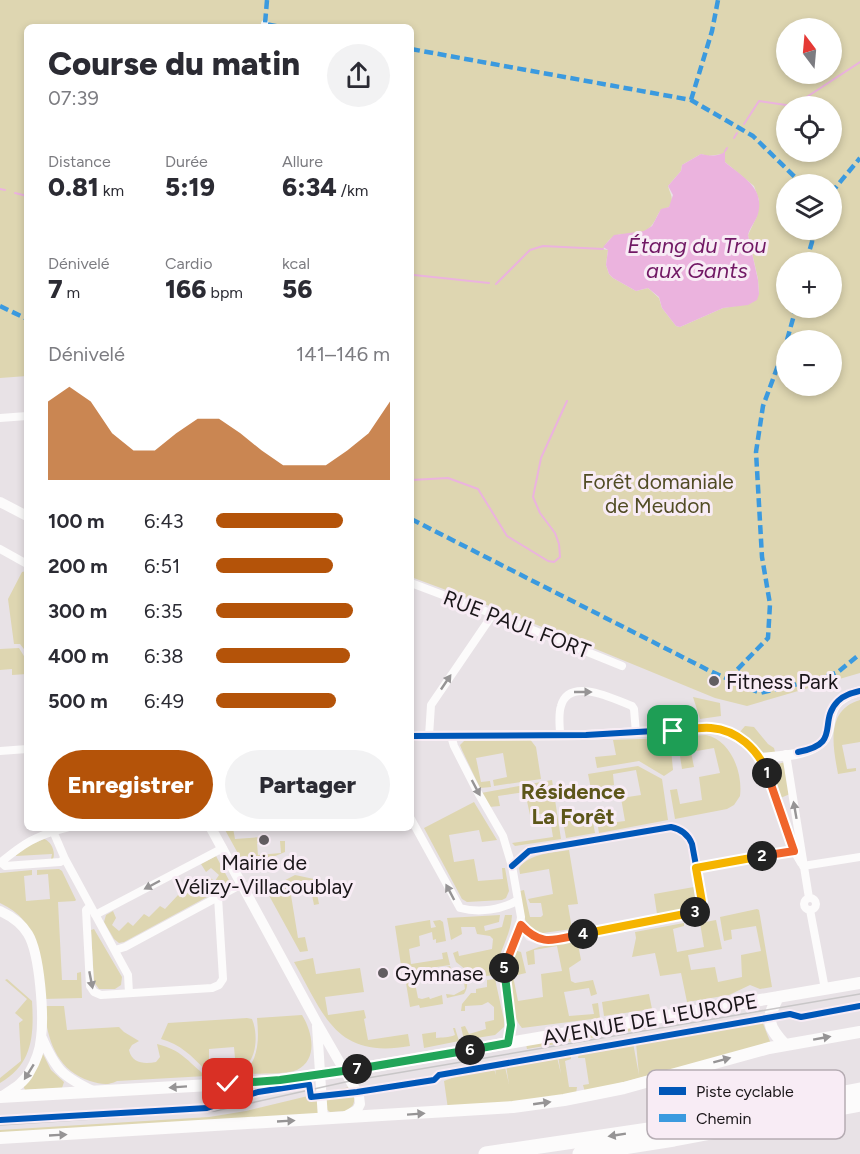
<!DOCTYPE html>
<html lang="fr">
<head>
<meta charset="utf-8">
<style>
  :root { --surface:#fff; --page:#f2f2f3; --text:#2b2b33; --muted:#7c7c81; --accent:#b45309 }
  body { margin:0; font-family:Figtree,sans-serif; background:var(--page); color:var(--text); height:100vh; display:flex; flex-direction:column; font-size:22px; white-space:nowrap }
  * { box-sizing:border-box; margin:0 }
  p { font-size:20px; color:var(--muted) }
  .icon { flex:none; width:33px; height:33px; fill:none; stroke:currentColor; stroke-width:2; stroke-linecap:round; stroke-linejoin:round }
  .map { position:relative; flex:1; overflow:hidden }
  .details { position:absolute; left:24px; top:24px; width:390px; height:807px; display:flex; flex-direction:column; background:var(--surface); border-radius:9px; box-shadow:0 3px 9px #0003 }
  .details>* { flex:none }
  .needle { width:39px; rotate:344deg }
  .tools { position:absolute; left:776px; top:18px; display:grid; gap:12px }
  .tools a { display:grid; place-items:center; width:66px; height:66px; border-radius:50%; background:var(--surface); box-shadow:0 3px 9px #0003; font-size:30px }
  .pin { position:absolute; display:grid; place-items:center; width:51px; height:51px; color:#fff; margin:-26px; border-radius:12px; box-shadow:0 3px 9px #0006 }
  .km { position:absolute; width:30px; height:30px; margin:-15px; border-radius:50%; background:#222; color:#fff; font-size:16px; line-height:30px; text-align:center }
  .round { display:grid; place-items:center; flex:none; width:63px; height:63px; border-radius:32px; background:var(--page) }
  .headline { display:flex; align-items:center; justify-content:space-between; height:102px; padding:0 24px }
  h1 { font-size:33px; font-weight:800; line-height:45px }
  .metrics { display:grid; grid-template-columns:repeat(3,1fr); gap:9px; height:102px; padding:6px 24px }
  .metrics div { display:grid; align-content:center }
  .metrics b { font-size:26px; font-weight:800 }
  .metrics small { font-size:16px; font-weight:400 }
  .metrics p { font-size:16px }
  .chart { height:168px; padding:12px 24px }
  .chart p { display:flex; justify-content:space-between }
  .chart svg { width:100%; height:108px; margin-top:6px; fill:var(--accent); opacity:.7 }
  .button { display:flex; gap:12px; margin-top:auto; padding:12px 24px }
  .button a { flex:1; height:69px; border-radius:36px; background:var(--accent); color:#fff; font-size:24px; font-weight:800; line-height:69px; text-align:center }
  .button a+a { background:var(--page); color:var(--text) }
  ul { padding:0 24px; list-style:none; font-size:20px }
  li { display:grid; grid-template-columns:96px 72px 1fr; align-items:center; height:45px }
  li i { height:15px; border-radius:8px; background:var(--accent) }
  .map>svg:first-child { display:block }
  .green { fill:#ded6b1; fill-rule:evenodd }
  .water { fill:#ebb3de }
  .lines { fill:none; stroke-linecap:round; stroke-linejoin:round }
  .stream { stroke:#ebb3de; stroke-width:2 }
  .minor { stroke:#fcfbfb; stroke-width:8 }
  .tertiary { stroke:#fcfbfb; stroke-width:10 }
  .secondary { stroke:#fcfbfb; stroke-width:12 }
  .motorway { stroke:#fcfbfb; stroke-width:15 }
  .tram { stroke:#c8c6c7; stroke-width:1.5 }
  .quiet { stroke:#3b9adf; stroke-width:4.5; stroke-dasharray:9 4.5; stroke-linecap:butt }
  .cycleway-casing { stroke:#f8ecf5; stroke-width:10 }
  .cycleway { stroke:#0057b8; stroke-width:6 }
  .oneway { fill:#969495 }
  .split-1-casing { stroke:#fff; stroke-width:12 }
  .split-2-casing { stroke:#fff; stroke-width:12 }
  .split-3-casing { stroke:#fff; stroke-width:12 }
  .split-4-casing { stroke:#fff; stroke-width:12 }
  .split-5-casing { stroke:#fff; stroke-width:12 }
  .split-6-casing { stroke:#fff; stroke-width:12 }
  .split-7-casing { stroke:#fff; stroke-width:12 }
  .split-8-casing { stroke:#fff; stroke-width:12 }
  .split-1 { stroke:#f5b400; stroke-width:8 }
  .split-2 { stroke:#f0652b; stroke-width:8 }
  .split-3 { stroke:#f5b400; stroke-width:8 }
  .split-4 { stroke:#f5b400; stroke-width:8 }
  .split-5 { stroke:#f0652b; stroke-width:8 }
  .split-6 { stroke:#22a559; stroke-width:8 }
  .split-7 { stroke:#22a559; stroke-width:8 }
  .split-8 { stroke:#22a559; stroke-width:8 }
  .poi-dot { fill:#625d61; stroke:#f8ecf5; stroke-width:2 }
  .labels { text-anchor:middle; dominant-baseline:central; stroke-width:6; stroke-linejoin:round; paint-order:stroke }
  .park-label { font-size:21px; fill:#514c24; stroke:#f8ecf5 }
  .street-label { font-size:21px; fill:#1a1619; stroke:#f8ecf5 }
  .poi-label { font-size:21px; fill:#1a1619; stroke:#f8ecf5; text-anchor:start }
  .water-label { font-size:22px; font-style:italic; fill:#711864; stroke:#f8ecf5 }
  .neighbourhood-label { font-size:22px; font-weight:bold; fill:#5d561a; stroke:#f8ecf5 }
  .key { fill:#f8ecf5; stroke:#b5acb3; stroke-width:1.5 }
  .key-label { font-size:16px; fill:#1a1619 }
</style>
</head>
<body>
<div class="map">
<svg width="860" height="1154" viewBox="0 0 860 1154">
  <rect width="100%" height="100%" fill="#e8e2e6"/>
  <!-- green -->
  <path class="green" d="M0,0H860V673L747,706L715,698L503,611L411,577V27H27V376L0,378ZM786,28H831V74H786ZM786,106H831V152H786ZM701,154L708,156L723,154L725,162L754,186L759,200L757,216L748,235L758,279L759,294L742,305L723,308L680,327L676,326L662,308L659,298L648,288L636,291L613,278L609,274L606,265L608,250L603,249C617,223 630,242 648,229C655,224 656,216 661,210L669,207C675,199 670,194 668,186L681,171L682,165ZM786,184H831V230H786ZM786,262H831V308H786ZM786,340H831V386H786Z
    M26,571L27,586L25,587L27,653L20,644H14L8,599L22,572Z
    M19,648L27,661V674L12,675V669L0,670V649Z
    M693,697L720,703L721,716L700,719Z
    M860,700V742L842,745L847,769L856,768V771L838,774C833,747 825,710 860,700Z
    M745,726L754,727L768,744L774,748L775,752L762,754L739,733Z
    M706,735C731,740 743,773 740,796L734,805L727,809L675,819L670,790L677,789L680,804L702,800L699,777L720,773L714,748L691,752L694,767L682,769L677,737Z
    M529,738L536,747L541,779L494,786L493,780L507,777L503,753L476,758L481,782L490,781L491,787L480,788L462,750L460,745L466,739Z
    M670,738L673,770L664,776L639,761L597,768L595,757L616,755L613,740Z
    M785,762L790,794L778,799L767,767Z
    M638,766L662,779L668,820L599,833L596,815L599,814L601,824L625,821L621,798L641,795L636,770L613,774L614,785L591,789L588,774Z
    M552,780L561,839L515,846L512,843L553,837L549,813L530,815L525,792L498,796L500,806L489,807L481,793Z
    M474,802L497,840L482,842L479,830L449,835L454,862L474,859L478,881L503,879L502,868H505L509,891L506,898L502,900L467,902L462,899L424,828Z
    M591,811L595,833L566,838L562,816Z
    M224,828H233L235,839L262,837V843H257L258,855L281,853L280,841H285V852L246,868Z
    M44,839C51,841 56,852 53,859H51L52,854L15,856L28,846Z
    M569,850L578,904L568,905L572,929L536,934C522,926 523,905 520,891L524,890L530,917H541L543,915L541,903H530L528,899L553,894L549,869L520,874L519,868C530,853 552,853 569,850Z
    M216,856L231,884L124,942L119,943L114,939L104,922L106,915L113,911L116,918L112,925L119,931L128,922L133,926L144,914L149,917L160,906L165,909L178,895L183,898L194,886L199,889L210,878L215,881L219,875L211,868L206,872L201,864Z
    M59,869L62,871L76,900L75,901L58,902L62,980H77V973L81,972L82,998L43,999C43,962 40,921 0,903V873L32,870V875L24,876L26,901L50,899L48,874L37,875V870Z
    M295,875L314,879L319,904L314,905L309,880L289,883L298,938L305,937L308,951L300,952L266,890Z
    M694,887L695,897L687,909L657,914L654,894Z
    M757,909L759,910L772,987L760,989L750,985L729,995L687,1002L681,973L660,976L655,953L632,957L636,938L635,932L684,923V926L673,929L677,952L704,947L700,923L716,920L722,949L688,955L691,970L715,967L718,982L742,977L741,955L761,951L756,926L731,930L732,939L724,941L720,917Z
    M500,915L499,922L484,926L485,931L502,927L505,915H512C511,936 497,954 495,975L486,976L485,970L470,973L456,962L453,953L458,951L459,956L492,949L493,939L490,936L477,934L475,927H461L462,934L451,940L447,918Z
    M430,920L431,928L436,927L433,921L440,920L443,922L446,941L436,943V939L433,940L432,932L419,936L420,946L409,949L411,964L443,959L442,953L447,952L450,965L402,972L395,926Z
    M94,929L122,977L121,985L115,989H99L94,982L91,930Z
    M575,941L578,944L581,960L569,968L571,981L575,983L593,980L597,994L591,996L589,988L564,992L569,1016L594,1014L592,1004L598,1003L600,1018L522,1028C508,1013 506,969 514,950L521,952L526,973L513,976L518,1001L543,997L541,974L562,971L557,946L534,950L535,964L528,965L526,952L539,947Z
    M313,958L316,974L360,968L364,992L325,997L328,1015L364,1010L366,1018L364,1019L368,1040L408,1034L410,1046C336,1059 325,1017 294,962Z
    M450,966L452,971L461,972C468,978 469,986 464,994L447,998L446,994L454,995L465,989L463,976C455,977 453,974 446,975V977L443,975L438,978H426V981L423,980L415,983L418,998L422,999L429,997L430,999L442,995L443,1004L420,1008L419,1005L410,1007L405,977Z
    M7,979L32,1001C34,1035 33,1064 0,1083V1078L21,1061L19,1023L23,1020L15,1013L27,999L5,980Z
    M495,979L504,1020V1027L495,1035L464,1040L461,1027L465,1026L469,1034L486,1029L485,1022L494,1020V1007L488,1002L482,1005L465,1006V1011H461L462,1004L471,993H476V989L487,987V980Z
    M649,994L652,1009L604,1016L602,1002Z
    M44,1006H64L67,1030L119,1027L124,1032L139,1041L132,1045L129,1050C132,1064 145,1064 156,1062L160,1057L157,1044C182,1050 187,1061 206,1076L117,1081C107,1086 101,1084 90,1081C56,1070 47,1039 44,1006Z
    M302,1015C312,1031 319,1059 297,1070C285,1075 258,1073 244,1074C259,1057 259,1040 257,1018Z
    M247,1018L252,1019C259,1035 257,1068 236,1069L234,1047L209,1049V1070H205C192,1056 180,1044 161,1039L168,1023Z
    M762,1021L771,1044L585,1092L583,1085L589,1084L585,1058H578L579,1053L633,1043L639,1075L636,1043Z
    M654,1022L655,1027L527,1049L526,1044Z
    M453,1028H455L459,1041L424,1048L422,1034L436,1032V1038C443,1037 448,1038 455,1035Z
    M43,1054L51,1070L64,1082L62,1088L25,1090L23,1085Z
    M571,1054V1059L565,1061L569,1087H577L576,1094L448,1109L444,1081L457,1076L494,1069L496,1075L495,1069L505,1067L509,1084L506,1066L557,1057L561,1074L558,1056Z
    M350,1087L355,1098L353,1105L347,1111L330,1112L325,1108L324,1092Z
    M308,1096V1100L318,1099L319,1114L0,1134V1130L209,1117L246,1111Z"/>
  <!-- water -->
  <path class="water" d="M725,151V162C742,177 765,187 758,214C756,221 750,227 748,235L758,280L759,294L757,300L748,305L723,308L680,327L676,326L662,308L659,297L648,288L636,291L613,278L609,274L606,265L608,250L603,247L614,235L644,231L652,226L661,209L669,207L673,195L668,186L681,171L682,165L701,154C708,156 720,157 725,151Z"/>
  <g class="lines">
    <!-- stream -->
    <path class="stream" d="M744,124L759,101L793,106L860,62
      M734,138L737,133
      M725,151L727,148
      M0,189L5,190
      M15,193L27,196
      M414,275L489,283
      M496,284L530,250L543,246L603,249
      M411,480L448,478L478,489L507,536L548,561L554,562L560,557L559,544L555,533L540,513L533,497L541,458L567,401"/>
    <!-- minor -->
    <path class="minor" d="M265,27V24
      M0,418L27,416
      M0,549L27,564
      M411,583L493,614L622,666
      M560,735C560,726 558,715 561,706C569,676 614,699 632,706L634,709L636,733
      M429,736L431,705L493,614
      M451,736L454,746L477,791L503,836L512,866L521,917C520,936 504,952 504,972C503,997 514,1017 508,1043
      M0,751L27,749
      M786,754L809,898
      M761,758L794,851L801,863
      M411,819L460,908C479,913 502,910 518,900
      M53,831L65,859L128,975L129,993
      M1,862L5,866L60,862L65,859
      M0,863C24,843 35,836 66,828
      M512,866L529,851L671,827C681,829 688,834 692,844L702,898L699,908L688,915L544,941L530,936L521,925
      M803,866L860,857
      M696,868L798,851
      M804 904a6 6 0 1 1 12 0a6 6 0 1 1-12 0Z
      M90,906L86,910L90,986L94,992L101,995L212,988L219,985L223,979L218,897
      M810,910L825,989
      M95,915L223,848
      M115,950L125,947L242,884"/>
    <!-- tertiary -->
    <path class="tertiary" d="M0,502L27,516
      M411,736L586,735L711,728C732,732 748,742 761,758C778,756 802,756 817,746C842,731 814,704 860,691
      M211,828L317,1023L359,1096L360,1104L357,1110L344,1117
      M0,911C11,916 22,924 28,934C40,954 44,1015 41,1038C40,1050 35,1063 29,1073C23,1084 11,1090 1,1097
      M317,1026L323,1119
      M42,1038C56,1070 62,1076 93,1091"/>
    <!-- secondary -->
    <path class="secondary" d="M778,997C766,1020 767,1026 785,1045
      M0,1097L228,1084L280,1080L345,1071L860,983
      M0,1138L513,1107L564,1100L624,1088L769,1048L860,1032"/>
    <!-- motorway -->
    <path class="motorway" d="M486,1154L662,1128L860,1090
      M580,1154L674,1139L860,1104"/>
    <!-- tram -->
    <path class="tram" d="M0,1125L215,1111L350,1081L860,994"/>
    <!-- quiet -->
    <path class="quiet" d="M267,0L265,24L281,27
      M411,49L691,100L753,136L802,184
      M691,100L712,31L718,0
      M831,193L860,158
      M806,262L812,242L813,230
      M0,306L27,319
      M787,340L796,308
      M411,519L710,671L760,693L819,679L838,672L860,654
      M728,679L768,638L770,604L762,557L756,452L763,406L786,344"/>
    <defs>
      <path id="cycleway" d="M411,736L586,735L705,728
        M798,752C843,744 817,722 838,701C844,695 852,693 860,691
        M512,866L529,851L671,827C681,829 688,834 692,844L702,898L699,908L688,915L544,941L530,936L521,925
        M0,1120L207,1108L258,1092L309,1084L311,1097L357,1092L434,1080L439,1075L790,1014L801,1017L860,1006"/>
    </defs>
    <!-- cycleway casing -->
    <use href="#cycleway" class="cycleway-casing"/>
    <!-- cycleway -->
    <use href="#cycleway" class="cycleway"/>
  </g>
  <!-- one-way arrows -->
  <defs><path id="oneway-solid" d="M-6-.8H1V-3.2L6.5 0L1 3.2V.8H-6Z" transform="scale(1.5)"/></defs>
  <g class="oneway">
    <use href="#oneway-solid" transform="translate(446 682) rotate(-56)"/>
    <use href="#oneway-solid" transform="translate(583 692)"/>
    <use href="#oneway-solid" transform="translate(476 788) rotate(62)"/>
    <use href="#oneway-solid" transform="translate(795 810) rotate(-100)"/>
    <use href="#oneway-solid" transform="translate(152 885) rotate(152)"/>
    <use href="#oneway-solid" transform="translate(450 892) rotate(-118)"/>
    <use href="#oneway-solid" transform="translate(91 980) rotate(79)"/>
    <use href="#oneway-solid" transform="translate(822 1038) rotate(-10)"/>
    <use href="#oneway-solid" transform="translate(722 1060) rotate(-15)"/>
    <use href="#oneway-solid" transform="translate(29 1072) rotate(122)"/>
    <use href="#oneway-solid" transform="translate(178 1087) rotate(176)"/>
    <use href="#oneway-solid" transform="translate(542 1103) rotate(-8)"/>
    <use href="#oneway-solid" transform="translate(416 1114) rotate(-4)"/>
    <use href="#oneway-solid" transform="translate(286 1121) rotate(-3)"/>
    <use href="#oneway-solid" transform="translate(58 1135) rotate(-3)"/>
    <use href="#oneway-solid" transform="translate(617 1135) rotate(171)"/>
  </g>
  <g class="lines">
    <defs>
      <path id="split-1" d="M673,731C685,730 698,727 711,728C737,730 758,749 767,773"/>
      <path id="split-2" d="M762,856L794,851L767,773"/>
      <path id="split-3" d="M695,912L702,902L696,868L762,856"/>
      <path id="split-4" d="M583,934L695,912"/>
      <path id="split-5" d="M504,968L521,925C542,948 555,939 583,934"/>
      <path id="split-6" d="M470,1050L508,1043L511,1025L504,968"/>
      <path id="split-7" d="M357,1069L470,1050"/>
      <path id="split-8" d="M228,1084L280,1080L357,1069"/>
    </defs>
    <!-- split-1 casing -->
    <use href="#split-1" class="split-1-casing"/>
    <!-- split-2 casing -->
    <use href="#split-2" class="split-2-casing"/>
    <!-- split-3 casing -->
    <use href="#split-3" class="split-3-casing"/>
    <!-- split-4 casing -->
    <use href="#split-4" class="split-4-casing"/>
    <!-- split-5 casing -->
    <use href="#split-5" class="split-5-casing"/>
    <!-- split-6 casing -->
    <use href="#split-6" class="split-6-casing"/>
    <!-- split-7 casing -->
    <use href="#split-7" class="split-7-casing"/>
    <!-- split-8 casing -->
    <use href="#split-8" class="split-8-casing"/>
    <!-- split-1 -->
    <use href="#split-1" class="split-1"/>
    <!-- split-2 -->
    <use href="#split-2" class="split-2"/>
    <!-- split-3 -->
    <use href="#split-3" class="split-3"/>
    <!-- split-4 -->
    <use href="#split-4" class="split-4"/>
    <!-- split-5 -->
    <use href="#split-5" class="split-5"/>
    <!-- split-6 -->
    <use href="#split-6" class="split-6"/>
    <!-- split-7 -->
    <use href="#split-7" class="split-7"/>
    <!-- split-8 -->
    <use href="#split-8" class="split-8"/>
  </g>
  <!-- markers -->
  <g class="poi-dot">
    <circle cx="714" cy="681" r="6"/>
    <circle cx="264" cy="840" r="6"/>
    <circle cx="383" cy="973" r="6"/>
  </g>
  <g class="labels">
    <!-- park labels -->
    <g class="park-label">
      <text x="658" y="481">Forêt domaniale<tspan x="658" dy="24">de Meudon</tspan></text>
    </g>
    <!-- street labels -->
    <g class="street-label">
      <text transform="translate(517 624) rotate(21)">RUE PAUL FORT</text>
      <text transform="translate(650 1019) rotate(-10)">AVENUE DE L'EUROPE</text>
    </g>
    <!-- poi labels -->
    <g class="poi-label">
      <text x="726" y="681">Fitness Park</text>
      <text x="264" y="862" text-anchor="middle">Mairie de<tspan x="264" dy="24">Vélizy-Villacoublay</tspan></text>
      <text x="395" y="973">Gymnase</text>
    </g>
    <!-- water labels -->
    <g class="water-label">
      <text x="697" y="245">Étang du Trou<tspan x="697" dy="25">aux Gants</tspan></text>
    </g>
    <!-- neighbourhood labels -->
    <g class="neighbourhood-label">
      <text x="573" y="791">Résidence<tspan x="573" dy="25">La Forêt</tspan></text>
    </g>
  </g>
  <!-- legend -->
  <rect x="647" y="1070" width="198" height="69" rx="9" class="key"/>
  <rect x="659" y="1087" width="27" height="8" fill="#0057b8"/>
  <rect x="659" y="1114" width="27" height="8" fill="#3b9adf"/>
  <g class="key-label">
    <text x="696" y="1097">Piste cyclable</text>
    <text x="696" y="1124">Chemin</text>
  </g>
</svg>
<div class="tools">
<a><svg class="needle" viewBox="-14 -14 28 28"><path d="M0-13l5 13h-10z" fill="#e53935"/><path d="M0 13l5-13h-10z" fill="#7c7c81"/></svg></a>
<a><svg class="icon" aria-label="locate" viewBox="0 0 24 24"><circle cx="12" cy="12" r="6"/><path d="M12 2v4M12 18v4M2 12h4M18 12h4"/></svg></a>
<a><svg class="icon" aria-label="layers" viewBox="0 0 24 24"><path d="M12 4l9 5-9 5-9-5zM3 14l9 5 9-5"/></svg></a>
<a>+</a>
<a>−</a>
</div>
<div class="pin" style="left:673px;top:731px;background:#1e9e55"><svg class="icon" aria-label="arrive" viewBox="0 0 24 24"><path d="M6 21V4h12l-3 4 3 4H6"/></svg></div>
<div class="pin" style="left:228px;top:1084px;background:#d93025"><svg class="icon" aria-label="check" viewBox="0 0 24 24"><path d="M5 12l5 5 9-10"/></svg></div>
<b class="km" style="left:767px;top:773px">1</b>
<b class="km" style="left:762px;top:856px">2</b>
<b class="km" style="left:695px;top:912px">3</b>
<b class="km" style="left:583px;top:934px">4</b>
<b class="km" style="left:504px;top:968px">5</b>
<b class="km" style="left:470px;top:1050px">6</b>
<b class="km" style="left:357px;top:1069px">7</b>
<section class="details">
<div class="headline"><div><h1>Course du matin</h1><p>07:39</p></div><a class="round"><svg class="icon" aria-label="share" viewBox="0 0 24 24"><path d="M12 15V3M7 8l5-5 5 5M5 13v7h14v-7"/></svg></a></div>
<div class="metrics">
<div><p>Distance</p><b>0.81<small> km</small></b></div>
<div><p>Durée</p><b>5:19</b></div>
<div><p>Allure</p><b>6:34<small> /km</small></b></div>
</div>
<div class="metrics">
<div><p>Dénivelé</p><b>7<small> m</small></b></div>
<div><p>Cardio</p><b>166<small> bpm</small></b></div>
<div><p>kcal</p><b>56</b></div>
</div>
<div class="chart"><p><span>Dénivelé</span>141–146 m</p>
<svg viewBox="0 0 160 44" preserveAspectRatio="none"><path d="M0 44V12L10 6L20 12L30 25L40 32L50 32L60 25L70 19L80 19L90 25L100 32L110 38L120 38L130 38L140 32L150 25L160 12V44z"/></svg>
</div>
<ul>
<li><b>100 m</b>6:43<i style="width:73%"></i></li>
<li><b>200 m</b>6:51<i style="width:67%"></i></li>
<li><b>300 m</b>6:35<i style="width:79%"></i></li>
<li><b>400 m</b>6:38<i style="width:77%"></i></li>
<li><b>500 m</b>6:49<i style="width:69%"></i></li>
</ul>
<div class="button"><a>Enregistrer</a><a>Partager</a></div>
</section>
</div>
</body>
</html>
